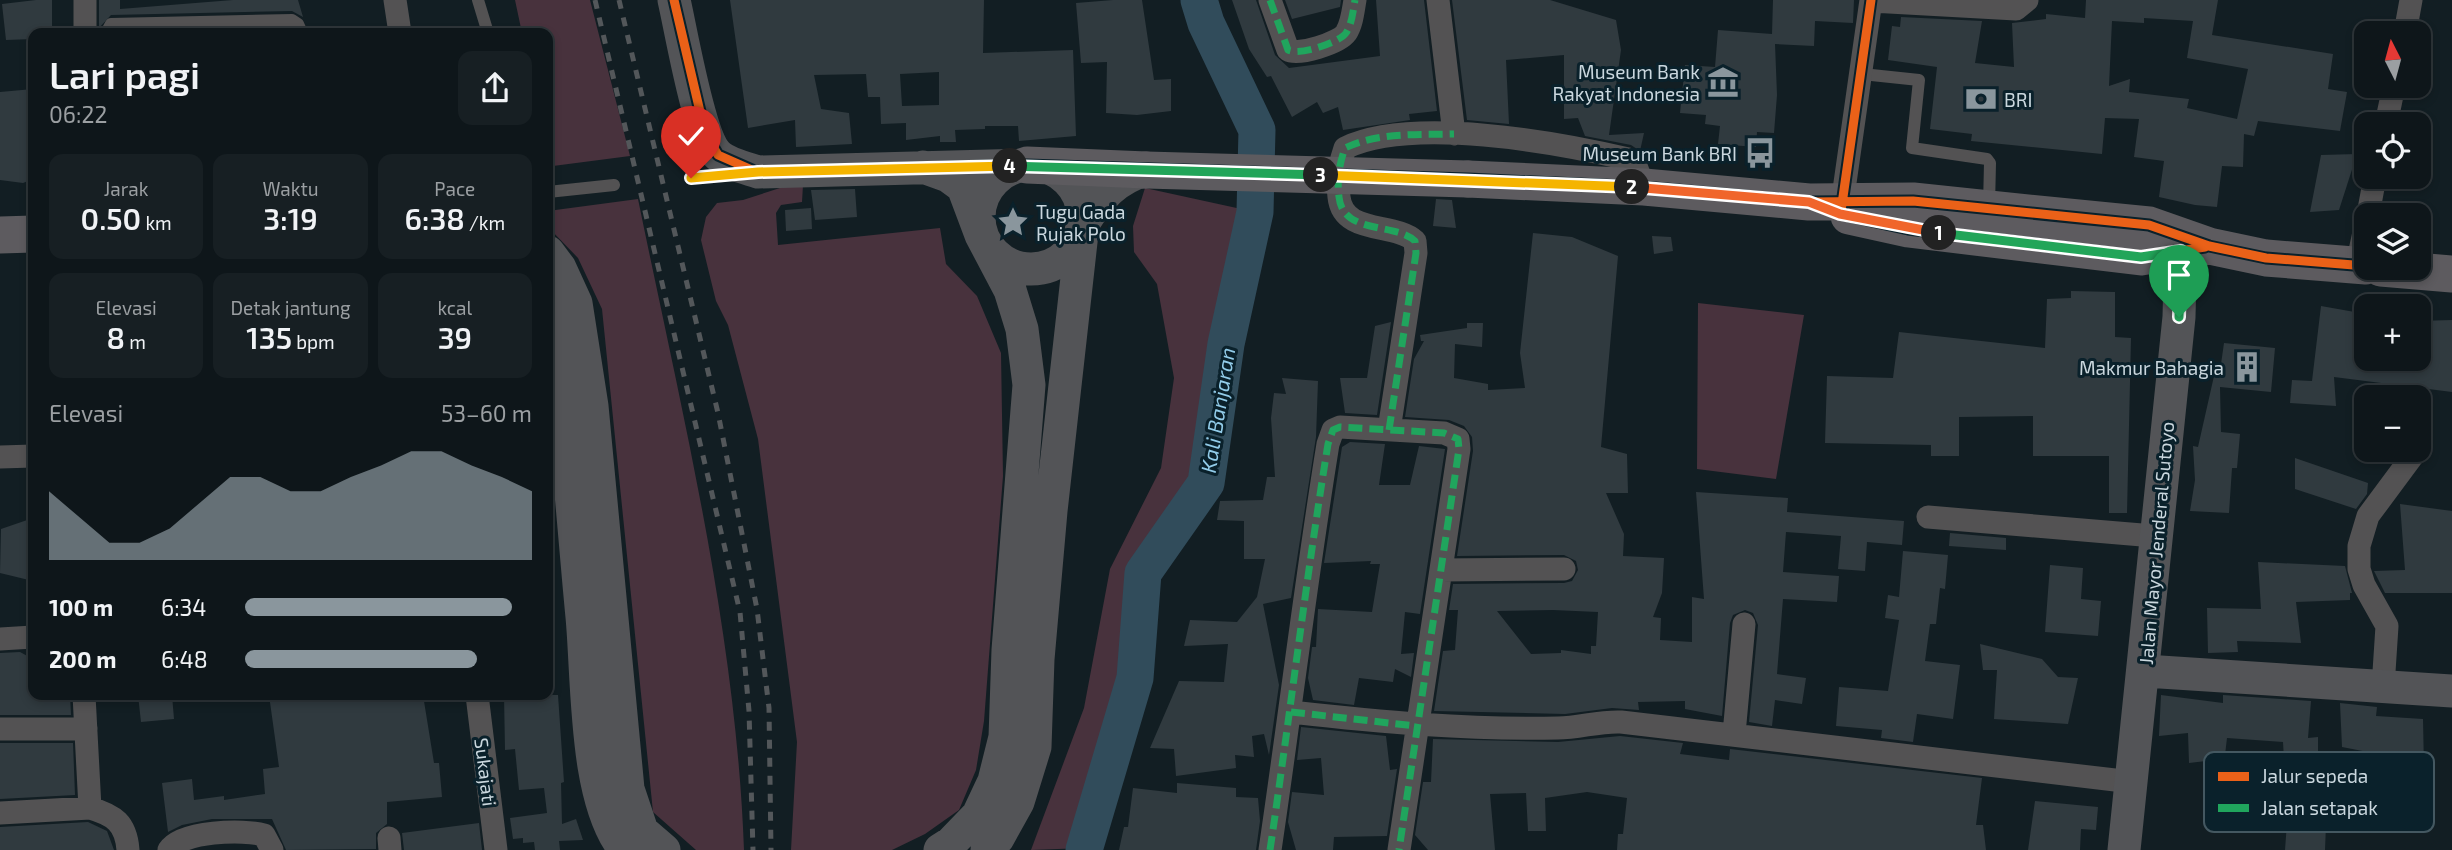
<!DOCTYPE html>
<html lang="id">
<head>
<meta charset="utf-8">
<style>
  :root { --surface:#0e161a; --page:#171f23; --text:#f1f3f6; --muted:#9b9fa2; --line:#2e3539; --accent:#8a969d }
  body { margin:0; font-family:"Exo 2",sans-serif; background:var(--page); color:var(--text); height:100vh; display:flex; flex-direction:column; font-size:26px; white-space:nowrap }
  * { box-sizing:border-box; margin:0 }
  p { font-size:23px; color:var(--muted) }
  .icon { flex:none; width:38px; height:38px; fill:none; stroke:currentColor; stroke-width:2; stroke-linecap:round; stroke-linejoin:round }
  .map { position:relative; flex:1; overflow:hidden }
  .details { position:absolute; left:28px; top:28px; width:525px; height:672px; display:flex; flex-direction:column; background:var(--surface); border-radius:14px; box-shadow:0 4px 10px #0003,0 0 0 2px var(--line) }
  .details>* { flex:none }
  .needle { width:46px; rotate:354deg }
  .fabs { position:absolute; left:2354px; top:21px; display:grid; gap:14px }
  .fabs a { display:grid; place-items:center; width:77px; height:77px; border-radius:14px; background:var(--surface); box-shadow:0 4px 10px #0003,0 0 0 2px var(--line); font-size:35px }
  .pin { position:absolute; display:grid; place-items:center; width:60px; height:60px; color:#fff; margin:-72px -30px; border-radius:50% 50% 50% 0; rotate:-45deg; box-shadow:0 0 7px #0007 }
  .pin .icon { rotate:45deg }
  .km { position:absolute; width:35px; height:35px; margin:-18px; border-radius:50%; background:#222; color:#fff; font-size:19px; line-height:35px; text-align:center }
  .round { display:grid; place-items:center; flex:none; width:74px; height:74px; border-radius:14px; background:var(--page) }
  .overview { display:flex; align-items:center; justify-content:space-between; height:119px; padding:0 21px }
  h1 { font-size:38px; font-weight:600; line-height:52px }
  .metrics { display:grid; grid-template-columns:repeat(3,1fr); gap:10px; height:119px; padding:7px 21px }
  .metrics div { display:grid; align-content:center; border-radius:14px; background:var(--page); text-align:center }
  .metrics b { font-size:30px; font-weight:600 }
  .metrics small { font-size:19px; font-weight:400 }
  .metrics p { font-size:19px }
  .chart { height:196px; padding:14px 21px }
  .chart p { display:flex; justify-content:space-between }
  .chart svg { width:100%; height:126px; margin-top:7px; fill:var(--accent); opacity:.7 }
  ul { padding:0 21px; list-style:none; font-size:23px }
  li { display:grid; grid-template-columns:112px 84px 1fr; align-items:center; height:52px }
  li i { height:18px; border-radius:9px; background:var(--accent) }
  .map>svg:first-child { display:block }
  .green { fill:#48323d }
  .lines { fill:none; stroke-linecap:round; stroke-linejoin:round }
  .river { stroke:#314c5b; stroke-width:37 }
  .building { fill:#303a3f; fill-rule:evenodd }
  .lane { stroke:#535253; stroke-width:12 }
  .street { stroke:#535253; stroke-width:23 }
  .secondary { stroke:#535457; stroke-width:33 }
  .primary { stroke:#5d5b5f; stroke-width:37 }
  .rail { stroke:#53575a; stroke-width:5; stroke-dasharray:9 9; stroke-linecap:butt }
  .primary-bridge { stroke:#5d5b5f; stroke-width:37 }
  .quiet { stroke:#20a55d; stroke-width:7; stroke-dasharray:14 7; stroke-linecap:butt }
  .cycleway-casing { stroke:#0a212b; stroke-width:13 }
  .cycleway { stroke:#ea6118; stroke-width:9 }
  .split-1-casing { stroke:#fff; stroke-width:14 }
  .split-2-casing { stroke:#fff; stroke-width:14 }
  .split-3-casing { stroke:#fff; stroke-width:14 }
  .split-4-casing { stroke:#fff; stroke-width:14 }
  .split-5-casing { stroke:#fff; stroke-width:14 }
  .split-1 { stroke:#22a559; stroke-width:9 }
  .split-2 { stroke:#f0652b; stroke-width:9 }
  .split-3 { stroke:#f5b400; stroke-width:9 }
  .split-4 { stroke:#22a559; stroke-width:9 }
  .split-5 { stroke:#f5b400; stroke-width:9 }
  .labels { text-anchor:middle; dominant-baseline:central; stroke-width:6; stroke-linejoin:round; paint-order:stroke }
  .poi-label { font-size:19px; fill:#cad7de; stroke:#0a212b; text-anchor:end }
  .street-label { font-size:19px; fill:#cad7de; stroke:#0a212b }
  .water-label { font-size:21px; font-style:italic; fill:#92cce9; stroke:#0a212b }
  .key { fill:#0a212b; stroke:#445861; stroke-width:2 }
  .key-label { font-size:19px; fill:#cad7de }
</style>
</head>
<body>
<div class="map">
<svg width="2452" height="850" viewBox="0 0 2452 850">
  <rect width="100%" height="100%" fill="#121e23"/>
  <!-- green -->
  <path class="green" d="M515,0H590L630,156L553,166L548,145V33H522Z
    M803,185L802,202L781,205L776,213L778,245L940,228L946,264L977,296L1001,353L1003,476L984,721L976,770L959,810L925,834L892,850H791L797,742L758,439L728,325L716,301L701,240L706,217L717,203L743,200L783,187Z
    M1145,188L1255,212L1226,344L1206,483L1143,573L1135,678L1085,848L1031,850L1084,708L1110,569L1161,468L1174,378L1157,284L1134,252L1133,226Z
    M638,199C682,414 736,630 744,850H696L653,812L602,309L578,258L548,227V211Z
    M1698,303L1804,315L1776,479L1697,469Z"/>
  <g class="lines">
    <!-- river -->
    <path class="river" d="M1084,850L1135,678L1143,573L1206,483L1226,344L1255,212L1257,130L1206,23L1199,0"/>
  </g>
  <!-- building -->
  <path class="building" d="M36,0H52V33H33V39L6,40L2,4Z
    M99,0H120V9L233,0H298L303,17L292,11L111,15L99,28Z
    M730,0H984L983,53L1073,50L1076,136L1019,141L1018,126H985V129L955,130L956,142H940V136L906,140V123L881,124L880,97H868L866,74L814,75L821,109L849,113L852,144L796,147L795,120L748,128ZM939,72V105L902,106L900,74Z
    M1113,0H1142L1154,80L1171,79V111L1137,115L1106,113L1107,62L1081,63L1076,3Z
    M1232,0H1256L1275,55L1289,68L1380,56L1376,0H1424L1437,111L1409,114L1410,120L1343,130L1338,107L1323,113L1317,102L1292,117L1271,76L1267,77L1249,49Z
    M1285,0H1341L1340,7L1292,19Z
    M1452,0H1550L1616,20L1621,50L1609,135L1644,133L1640,151L1631,145L1585,136L1578,118L1564,119V55L1506,60L1509,124L1467,120Z
    M1773,0H1854L1853,23L1815,21L1814,46L1775,44L1777,95L1774,133L1757,132L1756,147L1718,144L1720,126L1705,124L1706,115L1680,113L1685,65L1715,67L1718,30L1772,34Z
    M2086,0H2218L2212,35L2333,54L2328,89L2347,92L2340,131L2258,121L2254,136L2244,134L2243,167L2222,166L2217,207L2195,205L2159,197L2164,161L2134,157L2139,119L2105,118L2102,154L1971,141L1972,134L1930,129L1937,67L1888,60L1892,26L1900,27L1901,17L1982,21L1975,63L2014,67L2012,23L2046,19V14L2085,18ZM2144,18L2193,21L2187,58L2248,69L2237,119L2187,108L2189,99L2129,92L2130,79L2109,86L2112,21L2144,23Z
    M289,29L293,33H116Z
    M33,89V179L23,183L0,180V92Z
    M2357,154L2339,210L2310,212L2321,155Z
    M855,189L857,217L815,220L811,190Z
    M1436,199L1452,200L1456,228L1433,226Z
    M811,208L812,229L786,231L785,210Z
    M1533,233L1572,237L1618,256L1601,447L1627,454L1628,493H1606L1624,534L1623,556L1664,558L1662,593L1653,617L1661,618L1660,640L1692,642V597L1704,599L1696,492L1788,498L1787,512L1904,521L1902,545L1867,542L1865,571L1838,569L1841,536L1786,532L1783,572L1839,576L1837,602L1783,599L1777,674L1806,678L1802,704L1775,700L1772,726L1749,722L1758,625L1753,613L1745,610L1733,615L1730,623L1722,716L1685,709V701L1638,702L1639,710L1612,708L1565,714L1434,711L1443,651L1455,650L1458,610H1449L1453,584L1564,583L1572,581L1578,570L1576,561L1564,555L1457,556L1473,451L1472,437L1464,426L1449,420L1405,417L1414,359L1424,341H1421L1420,335L1467,328V323H1483L1482,347L1455,344L1454,378L1488,384V390L1525,388L1520,353ZM1553,610L1598,612L1596,646H1591V654L1561,650V653L1531,654L1497,611Z
    M1652,236L1671,237L1673,251L1654,254Z
    M2071,291L2115,292V337L2131,338L2127,513H2109V456H2033V416L1959,417V456H1931V445L1825,443L1827,376L1893,378L1899,332L2045,348L2047,299L2071,298Z
    M2321,306L2366,314L2364,359H2418V321L2452,320V392L2334,377L2336,406L2290,403L2292,380L2312,381Z
    M1391,322L1377,415L1345,413L1340,378H1367L1375,326Z
    M2224,343L2275,348L2271,392L2220,387L2221,432L2240,434L2237,468H2232L2229,513L2190,511L2195,480L2193,446L2198,447L2214,376L2219,378Z
    M1282,378L1318,381L1316,437L1291,598L1263,604L1279,685L1269,755L1264,734L1252,736L1254,757L1235,755L1236,768L1176,776L1174,749L1150,748L1179,681L1224,682L1228,644L1184,646L1190,620L1237,622L1257,597L1265,559H1244V521L1217,520L1220,501L1263,500L1267,477H1275L1271,418L1274,393L1286,394Z
    M1350,442L1385,444L1379,485H1410L1419,446L1445,449L1420,614L1405,612L1401,654L1414,653L1411,677L1395,669L1393,682L1359,678L1354,705L1313,700L1308,678L1312,647H1316L1318,609L1372,612L1380,564H1370L1371,561L1324,563L1342,447Z
    M2295,458L2368,483L2367,494L2356,509L2295,489Z
    M2400,504L2452,511V593H2385L2374,571L2405,570Z
    M33,518V581L0,573L1,529Z
    M1950,533L2006,538V550L1949,546Z
    M1903,551L1948,555L1945,589L1940,588L1936,624H1930L1925,661L1960,665L1953,719L1917,714L1913,742L1881,738L1882,730L1836,726L1839,687L1888,691L1899,620L1885,618L1888,595L1899,597Z
    M2258,562L2345,566L2352,593H2350V600L2296,602L2301,643L2237,641L2238,652L2208,653L2207,608L2261,609Z
    M2050,565L2083,568L2081,599L2101,601L2098,636L2045,632Z
    M1980,644L2042,659L2058,677L2078,678L2068,724L1994,719L1997,670H1983Z
    M20,652L33,659V695H70L71,715H0V653Z
    M138,695H172L174,719L141,722Z
    M269,695H423L434,763H439L442,797L387,802V824L376,833V849L286,850L272,819H212L182,825L168,832L162,783L192,779L194,800L224,796V800L265,794L263,769L279,767Z
    M504,695H558L564,782L561,783L562,824L576,819L583,840L559,841L560,850H535L534,842L523,843V838L513,839L510,818L547,813L544,788L519,790L515,749L505,750Z
    M2161,695L2223,703V695L2311,701L2308,738L2318,737V800H2327L2325,850H2285L2289,795H2286L2283,742L2227,738L2219,806L2206,761L2189,763L2188,733L2159,736Z
    M2340,703L2377,707L2376,716L2423,719L2424,768L2377,763L2378,754L2342,747Z
    M1301,727L1386,736L1390,770L1397,769L1387,836L1334,837L1333,850H1296L1288,822L1292,792L1324,795L1321,758L1297,760Z
    M1620,736L1683,743L1680,754L1729,760L1730,749L1982,778L1976,825H1983L1986,850H1617L1618,834H1623L1627,798L1587,792L1545,798L1546,831H1528L1526,793L1490,794L1495,850H1428L1415,835L1423,782H1431L1433,739L1558,742Z
    M0,743H73L75,795L0,799Z
    M1177,783L1236,788V797L1258,798L1260,821L1256,850H1119L1124,827H1128L1133,788L1177,793Z
    M2035,801L2098,807L2096,830L2081,829L2080,850H2028Z
    M88,822L107,831L114,850H0V827Z
    M479,823L482,850H404L402,833Z"/>
  <g class="lines">
    <!-- lane -->
    <path class="lane" d="M478,0L488,33
      M106,33L111,24L292,20L298,24L302,33
      M1862,74L1919,80L1912,148L1987,159L1990,163L1989,206
      M691,178L733,174
      M548,192L614,185"/>
    <!-- street -->
    <path class="street" d="M395,0L400,33
      M1270,0L1288,50C1298,56 1339,43 1346,33C1352,24 1353,11 1355,0
      M1438,0L1454,134
      M1871,1L2016,9L2027,0
      M85,33V0
      M2405,33L2411,0
      M2386,124L2394,86
      M1841,211L1871,0
      M2368,215L2375,177
      M2357,265L2366,223
      M1389,430L1416,253L1415,241C1394,222 1343,235 1339,197C1337,179 1339,165 1345,148C1411,116 1556,142 1628,159L1636,166L1644,187
      M0,457L33,456
      M1928,517L2154,536
      M1441,570L1564,569
      M0,639L33,637
      M2383,687L2387,626L2364,585L2359,569V546L2368,516L2417,450
      M477,695L496,850
      M1291,712C1380,722 1468,730 1558,728C1580,728 1598,721 1621,722L2132,782
      M0,729H86
      M1734,734L1744,624
      M90,808C114,815 126,823 128,850
      M0,813L90,808L84,695
      M389,838L390,850
      M169,850C181,831 244,829 264,835L272,850
      M1270,850C1290,715 1306,579 1328,444L1333,430L1340,427L1444,433L1458,439L1459,449L1399,850"/>
    <!-- secondary -->
    <path class="secondary" d="M674,0C681,30 699,138 718,155C728,164 746,168 758,172L1027,165
      M979 217a52 52 0 1 1 104 0a52 52 0 1 1-104 0Z
      M923,167L948,176L963,187L981,235L1010,290L1022,329L1029,385L1008,650L1005,737L994,781L978,815L951,843L940,850
      M548,252L560,268L576,303L592,406L628,789L642,831L664,850
      M548,305C566,408 572,513 582,617C588,681 584,801 625,850
      M2145,671L2452,691
      M987,850L998,838L1018,802L1035,747L1038,659L1051,511L1083,224C1100,197 1115,179 1146,170
      M2124,850L2179,317L2181,236"/>
    <!-- primary -->
    <path class="primary" d="M1027,165L1146,170
      M1468,179L1644,187L1809,202L1913,201L1989,209L2149,225L2209,246L2266,258L2366,266
      M1849,216L1908,229L2141,257L2204,247
      M0,235L33,234
      M2381,268L2452,274"/>
    <!-- rail -->
    <path class="rail" d="M595,0L740,612L749,711L753,850
      M619,0L718,413L757,609L769,708L771,850"/>
    <!-- primary-bridge -->
    <path class="primary-bridge" d="M1146,170L1468,179"/>
    <!-- quiet -->
    <path class="quiet" d="M1270,0L1288,50C1298,56 1339,43 1346,33C1352,24 1353,11 1355,0
      M1389,430L1416,253L1415,241C1394,222 1343,235 1339,197C1337,179 1339,165 1345,148C1379,132 1417,135 1454,134
      M1291,712L1416,726
      M1270,850C1290,715 1306,579 1328,444L1333,430L1340,427L1444,433L1458,439L1459,449L1399,850"/>
    <defs>
      <path id="cycleway" d="M674,0L705,133L718,155L752,170
        M691,178L758,172L1027,165L1468,179L1644,187L1809,202L1913,201L2149,225L2209,246L2266,258L2366,266
        M1819,206L1840,214L1908,229L2141,257L2205,247
        M1841,211L1871,0"/>
    </defs>
    <!-- cycleway casing -->
    <use href="#cycleway" class="cycleway-casing"/>
    <!-- cycleway -->
    <use href="#cycleway" class="cycleway"/>
  </g>
  <g class="lines">
    <defs>
      <path id="split-1" d="M1939,233L2141,257L2181,251L2179,317"/>
      <path id="split-2" d="M1632,187L1809,202L1840,214L1939,233"/>
      <path id="split-3" d="M1321,175L1632,187"/>
      <path id="split-4" d="M1010,166L1321,175"/>
      <path id="split-5" d="M691,178L758,172L1010,166"/>
    </defs>
    <!-- split-1 casing -->
    <use href="#split-1" class="split-1-casing"/>
    <!-- split-2 casing -->
    <use href="#split-2" class="split-2-casing"/>
    <!-- split-3 casing -->
    <use href="#split-3" class="split-3-casing"/>
    <!-- split-4 casing -->
    <use href="#split-4" class="split-4-casing"/>
    <!-- split-5 casing -->
    <use href="#split-5" class="split-5-casing"/>
    <!-- split-1 -->
    <use href="#split-1" class="split-1"/>
    <!-- split-2 -->
    <use href="#split-2" class="split-2"/>
    <!-- split-3 -->
    <use href="#split-3" class="split-3"/>
    <!-- split-4 -->
    <use href="#split-4" class="split-4"/>
    <!-- split-5 -->
    <use href="#split-5" class="split-5"/>
  </g>
  <!-- icons -->
  <defs>
    <symbol id="museum-bare" viewBox="-9 -9 18 18"><path d="M0-6L6-3V-2H-6V-3ZM-5-1h2V3h-2ZM-1-1h2V3h-2ZM3-1h2V3H3ZM-6 4H6V6H-6Z" fill="#8a969d" stroke="#0a212b" stroke-width="2.5" paint-order="stroke"/></symbol>
    <symbol id="bank-bare" viewBox="-9 -9 18 18"><path d="M-6-4H6V4H-6ZM0-2.3a2.3 2.3 0 1 0 0 4.6a2.3 2.3 0 1 0 0-4.6Z" fill="#8a969d" stroke="#0a212b" stroke-width="2.5" paint-order="stroke"/></symbol>
    <symbol id="bus-bare" viewBox="-9 -9 18 18"><path d="M-5-6H5V4H4V6H2V4H-2V6H-4V4H-5ZM-3.5-4V0h7V-4ZM-3.5 1.2v1.5H-2V1.2ZM2 1.2v1.5H3.5V1.2Z" fill="#8a969d" stroke="#0a212b" stroke-width="2.5" paint-order="stroke"/></symbol>
    <symbol id="sight-bare" viewBox="-9 -9 18 18"><path d="M0-6L1.8-2.2L6-1.7L2.9 1.2L3.7 5.4L0 3.3L-3.7 5.4L-2.9 1.2L-6-1.7L-1.8-2.2Z" fill="#8a969d" stroke="#0a212b" stroke-width="2.5" paint-order="stroke"/></symbol>
    <symbol id="building-bare" viewBox="-9 -9 18 18"><path d="M-4-6H4V6H1V3H-1V6H-4ZM-2.5-4.3h1.7v1.8h-1.7ZM.8-4.3h1.7v1.8H.8ZM-2.5-1h1.7V.8h-1.7ZM.8-1h1.7V.8H.8Z" fill="#8a969d" stroke="#0a212b" stroke-width="2.5" paint-order="stroke"/></symbol>
  </defs>
  <g fill-rule="evenodd">
    <use href="#museum-bare" x="1701" y="60" width="44" height="44"/>
    <use href="#bank-bare" x="1959" y="77" width="44" height="44"/>
    <use href="#bus-bare" x="1738" y="131" width="44" height="44"/>
    <use href="#sight-bare" x="991" y="200" width="44" height="44"/>
    <use href="#building-bare" x="2225" y="345" width="44" height="44"/>
  </g>
  <g class="labels">
    <!-- poi labels -->
    <g class="poi-label">
      <text x="1700" y="71">Museum Bank<tspan x="1700" dy="22">Rakyat Indonesia</tspan></text>
      <text x="2004" y="99" text-anchor="start">BRI</text>
      <text x="1737" y="153">Museum Bank BRI</text>
      <text x="1036" y="211" text-anchor="start">Tugu Gada<tspan x="1036" dy="22">Rujak Polo</tspan></text>
      <text x="2224" y="367">Makmur Bahagia</text>
    </g>
    <!-- street labels -->
    <g class="street-label">
      <text transform="translate(2156 543) rotate(-85)">Jalan Mayor Jenderal Sutoyo</text>
      <text transform="translate(486 772) rotate(83)">Sukajati</text>
    </g>
    <!-- water labels -->
    <g class="water-label">
      <text transform="translate(1217 410) rotate(-81)">Kali Banjaran</text>
    </g>
  </g>
  <!-- legend -->
  <rect x="2204" y="752" width="230" height="80" rx="10" class="key"/>
  <rect x="2218" y="772" width="31" height="9" fill="#ea6118"/>
  <rect x="2218" y="804" width="31" height="8" fill="#20a55d"/>
  <g class="key-label">
    <text x="2261" y="783">Jalur sepeda</text>
    <text x="2261" y="815">Jalan setapak</text>
  </g>
</svg>
<div class="fabs">
<a><svg class="needle" viewBox="-14 -14 28 28"><path d="M0-13l5 13h-10z" fill="#e53935"/><path d="M0 13l5-13h-10z" fill="#9b9fa2"/></svg></a>
<a><svg class="icon" aria-label="locate" viewBox="0 0 24 24"><circle cx="12" cy="12" r="6"/><path d="M12 2v4M12 18v4M2 12h4M18 12h4"/></svg></a>
<a><svg class="icon" aria-label="layers" viewBox="0 0 24 24"><path d="M12 4l9 5-9 5-9-5zM3 14l9 5 9-5"/></svg></a>
<a>+</a>
<a>−</a>
</div>
<div class="pin" style="left:2179px;top:317px;background:#1e9e55"><svg class="icon" aria-label="arrive" viewBox="0 0 24 24"><path d="M6 21V4h12l-3 4 3 4H6"/></svg></div>
<div class="pin" style="left:691px;top:178px;background:#d93025"><svg class="icon" aria-label="check" viewBox="0 0 24 24"><path d="M5 12l5 5 9-10"/></svg></div>
<b class="km" style="left:1939px;top:233px">1</b>
<b class="km" style="left:1632px;top:187px">2</b>
<b class="km" style="left:1321px;top:175px">3</b>
<b class="km" style="left:1010px;top:166px">4</b>
<section class="details">
<div class="overview"><div><h1>Lari pagi</h1><p>06:22</p></div><a class="round"><svg class="icon" aria-label="share" viewBox="0 0 24 24"><path d="M12 15V3M7 8l5-5 5 5M5 13v7h14v-7"/></svg></a></div>
<div class="metrics">
<div><p>Jarak</p><b>0.50<small> km</small></b></div>
<div><p>Waktu</p><b>3:19</b></div>
<div><p>Pace</p><b>6:38<small> /km</small></b></div>
</div>
<div class="metrics">
<div><p>Elevasi</p><b>8<small> m</small></b></div>
<div><p>Detak jantung</p><b>135<small> bpm</small></b></div>
<div><p>kcal</p><b>39</b></div>
</div>
<div class="chart"><p><span>Elevasi</span>53–60 m</p>
<svg viewBox="0 0 160 44" preserveAspectRatio="none"><path d="M0 44V20L10 29L20 38L30 38L40 33L50 24L60 15L70 15L80 20L90 20L100 15L110 11L120 6L130 6L140 11L150 15L160 20V44z"/></svg>
</div>
<ul>
<li><b>100 m</b>6:34<i style="width:93%"></i></li>
<li><b>200 m</b>6:48<i style="width:81%"></i></li>
</ul>
</section>
</div>
</body>
</html>
